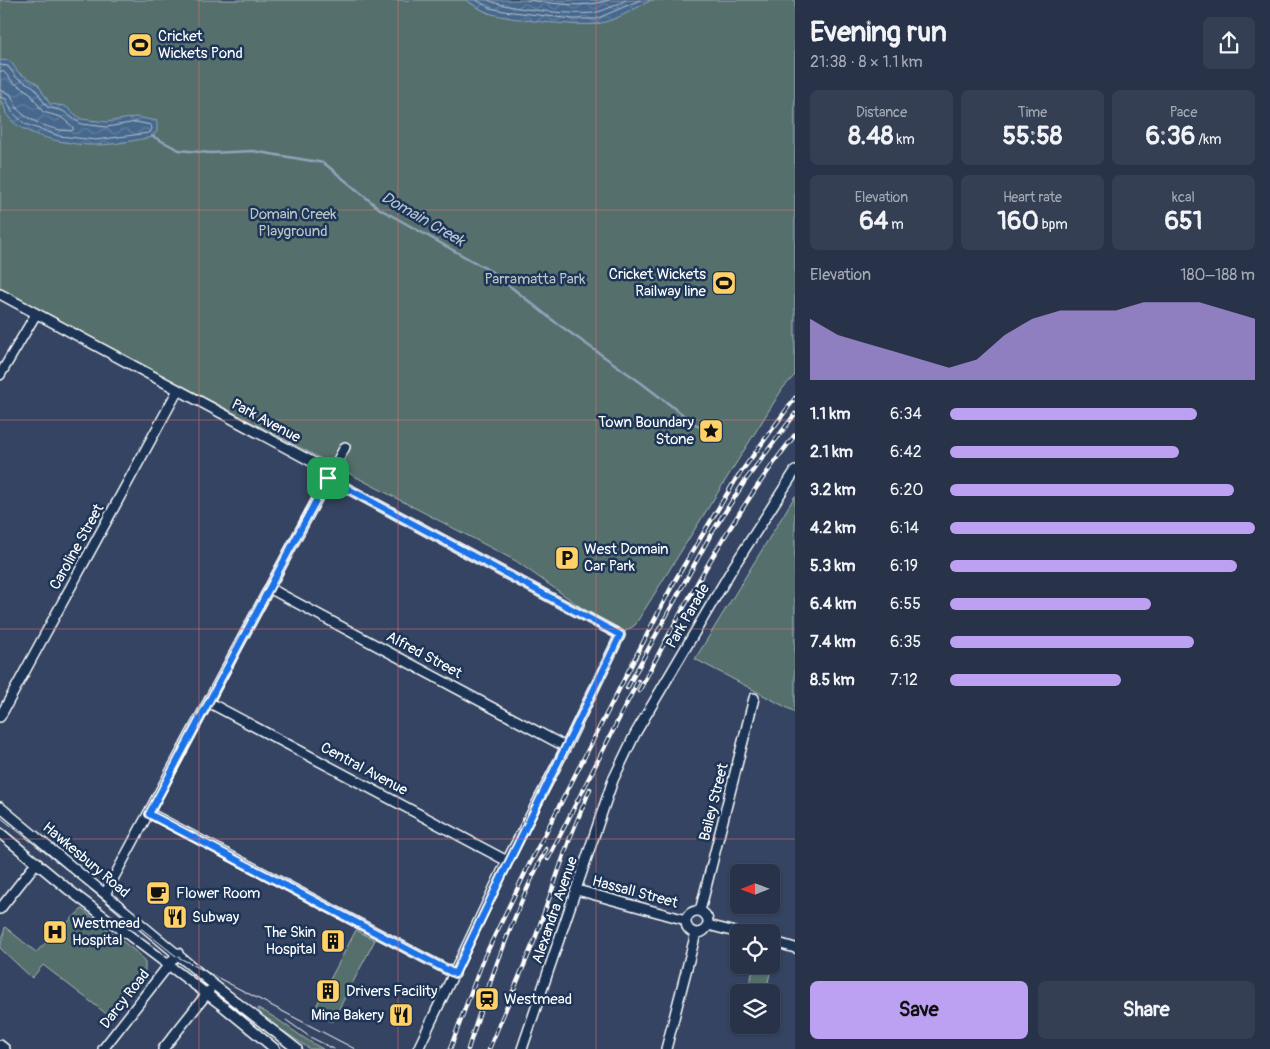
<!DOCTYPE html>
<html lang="en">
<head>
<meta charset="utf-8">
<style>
  :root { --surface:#28334a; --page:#343f54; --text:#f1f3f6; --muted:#a5aab5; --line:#444e62; --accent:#bca0f2 }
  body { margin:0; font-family:Pangolin,sans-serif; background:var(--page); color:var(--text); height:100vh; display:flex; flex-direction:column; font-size:19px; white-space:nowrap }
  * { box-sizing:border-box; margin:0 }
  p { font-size:16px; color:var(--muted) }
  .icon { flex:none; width:28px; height:28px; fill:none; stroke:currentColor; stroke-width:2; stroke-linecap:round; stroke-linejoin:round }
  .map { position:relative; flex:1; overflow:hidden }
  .side { display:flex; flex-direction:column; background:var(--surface); width:475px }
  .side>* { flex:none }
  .needle { width:32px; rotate:269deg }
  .controls { position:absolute; left:730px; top:864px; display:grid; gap:10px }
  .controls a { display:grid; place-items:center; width:50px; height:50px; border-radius:8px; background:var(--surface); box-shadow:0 1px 4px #0004,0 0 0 1px var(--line); font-size:25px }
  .pin { position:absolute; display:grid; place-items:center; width:42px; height:42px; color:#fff; margin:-21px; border-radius:10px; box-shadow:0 2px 8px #0006 }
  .round { display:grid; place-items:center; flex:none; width:52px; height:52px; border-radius:8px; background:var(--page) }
  .summary { display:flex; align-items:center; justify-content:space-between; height:85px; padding:0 15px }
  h1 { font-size:28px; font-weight:700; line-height:38px }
  .metrics { display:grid; grid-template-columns:repeat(3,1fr); gap:8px; height:85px; padding:5px 15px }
  .metrics div { display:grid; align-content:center; border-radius:8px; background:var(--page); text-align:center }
  .metrics b { font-size:25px; font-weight:700 }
  .metrics small { font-size:14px; font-weight:400 }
  .metrics p { font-size:14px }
  .chart { height:140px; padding:10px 15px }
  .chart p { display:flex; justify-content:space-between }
  .chart svg { width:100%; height:90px; margin-top:5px; fill:var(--accent); opacity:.7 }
  .primary-button { display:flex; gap:10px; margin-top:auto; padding:10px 15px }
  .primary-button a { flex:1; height:58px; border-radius:8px; background:var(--accent); color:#111; font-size:20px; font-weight:700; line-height:58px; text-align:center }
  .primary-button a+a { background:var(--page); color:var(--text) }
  ul { padding:0 15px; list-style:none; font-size:16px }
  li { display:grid; grid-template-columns:80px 60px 1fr; align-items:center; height:38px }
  li i { height:12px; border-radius:6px; background:var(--accent) }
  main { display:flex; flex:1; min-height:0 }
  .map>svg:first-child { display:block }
  .grass { fill:url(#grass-tufts); stroke:#aab7b6 }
  .green { fill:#546f6c; stroke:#aab7b6 }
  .water { fill:url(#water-waves); stroke:#90a4bb }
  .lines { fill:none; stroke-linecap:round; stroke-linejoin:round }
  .shore { stroke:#b5c3d1; stroke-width:1 }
  .stream { stroke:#90a4bb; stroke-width:2.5 }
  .minor-casing { stroke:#fff; stroke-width:12 }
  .minor { stroke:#1d3557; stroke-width:9 }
  .tram { stroke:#fff; stroke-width:1 }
  .rail-casing { stroke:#fff; stroke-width:4.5 }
  .rail { stroke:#1d3557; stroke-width:2.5; stroke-dasharray:8; stroke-linecap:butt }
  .route-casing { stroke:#fff; stroke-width:10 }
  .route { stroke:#1a73e8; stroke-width:6 }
  .grid { fill:none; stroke:#e47373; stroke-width:1; stroke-opacity:0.55 }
  .labels { text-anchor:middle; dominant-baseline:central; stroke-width:5; stroke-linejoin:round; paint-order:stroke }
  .poi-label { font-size:15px; fill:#fff; stroke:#1d3557; text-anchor:start }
  .park-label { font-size:15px; fill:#bbc5c4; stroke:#1d3557 }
  .street-label { font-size:15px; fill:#fff; stroke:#1d3557 }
  .water-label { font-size:16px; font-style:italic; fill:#b5c3d1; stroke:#1d3557 }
</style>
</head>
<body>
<main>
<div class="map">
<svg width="795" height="1049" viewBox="0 0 795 1049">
  <defs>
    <pattern id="grass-tufts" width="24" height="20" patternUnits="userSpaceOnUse" patternTransform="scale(1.25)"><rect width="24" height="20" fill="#546f6c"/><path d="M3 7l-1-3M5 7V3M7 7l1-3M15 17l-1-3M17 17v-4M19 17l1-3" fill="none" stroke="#6e8582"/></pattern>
    <pattern id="water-waves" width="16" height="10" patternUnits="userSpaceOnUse" patternTransform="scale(1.25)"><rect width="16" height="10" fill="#46688d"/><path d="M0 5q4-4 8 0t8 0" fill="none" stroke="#627f9e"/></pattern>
  </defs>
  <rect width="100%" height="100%" fill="#354462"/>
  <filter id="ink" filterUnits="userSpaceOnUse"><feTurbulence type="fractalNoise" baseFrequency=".02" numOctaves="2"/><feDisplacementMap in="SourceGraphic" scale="10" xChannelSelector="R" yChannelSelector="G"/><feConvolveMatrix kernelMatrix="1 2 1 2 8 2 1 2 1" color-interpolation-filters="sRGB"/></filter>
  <g filter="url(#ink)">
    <!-- grass -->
    <path class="grass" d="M258,1008C282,1020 299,1037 323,1049H310L261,1016Z"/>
    <!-- green -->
    <path class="green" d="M0,0H465L488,13L504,16L573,24H597L618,16L651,0H795V375L783,388L635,625L620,635L516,561L0,290Z
      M795,496V712L695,659Z
      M82,909L140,955L145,963V971L108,1015L43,965L32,978L0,948L5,927L36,952Z
      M356,930L375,940L332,1022L313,1012Z
      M771,954H774L766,992H748L754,965H771Z"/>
    <!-- water -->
    <path class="water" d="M465,0H651C634,9 614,22 595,24C574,26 509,20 489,13C481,10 473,4 465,0Z
      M0,60L10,61L19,73L37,83L50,104L65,106L81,119L107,122L136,117L157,121V131L153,137C135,140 115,145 96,145C73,146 17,136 6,113C0,96 0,78 0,60Z"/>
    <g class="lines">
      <!-- shore -->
      <path class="shore" d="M476,0L490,8L504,11L573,19H596L640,0
        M488,0C504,9 574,15 593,13C604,11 616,5 626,0
        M527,0C555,3 582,9 609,0
        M0,65L8,66L16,77L34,87L47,107L63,111L81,124L107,127L136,122L151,125L152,129L149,133L96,140L59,136L25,124L12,112L6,99L0,97
        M0,71L4,72L13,82L29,92L43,112L61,117L73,127V130C61,134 24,120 17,108C14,103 13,98 10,94L0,90"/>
      <!-- stream -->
      <path class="stream" d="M152,136L179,150L210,153L253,151L324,163L380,209L492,272L555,322L640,382L707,433"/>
      <defs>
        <path id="minor" d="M0,294L320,466L328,478L620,635L566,747L507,861L418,1049
          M0,375L36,314
          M269,588L566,747
          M208,702L507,861
          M0,717L178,390
          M0,807L214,985L297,1049
          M149,813L455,974
          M0,833L69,890L224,1007L275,1049
          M577,890L686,920
          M105,894L345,447
          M0,909L37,862
          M686 922a11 11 0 1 1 22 0a11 11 0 1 1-22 0Z
          M700,911L754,698
          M708,925L739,933
          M771,941L795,948
          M0,1045L5,1049
          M103,1049L178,953
          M163,1049L209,991
          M522,1049L613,780L635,734L732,569L795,471
          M666,1049L696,933"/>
      </defs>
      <!-- minor casing -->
      <use href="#minor" class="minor-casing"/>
      <!-- minor -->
      <use href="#minor" class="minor"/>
      <!-- tram -->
      <path class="tram" d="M0,817L176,956L355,1049
        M286,1020L310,1037L334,1049"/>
      <defs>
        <path id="rail" d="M627,688L711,534L745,481L795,414
          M639,691C687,600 731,516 795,435
          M548,859L638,681
          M450,1049L483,960L527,869L674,582L736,479L795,398
          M468,1049C489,982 514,912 546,849
          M489,1049L535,939L570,838L590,789"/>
      </defs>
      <!-- rail casing -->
      <use href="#rail" class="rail-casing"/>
      <!-- rail -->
      <use href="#rail" class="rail"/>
    </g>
  </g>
  <g class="lines" filter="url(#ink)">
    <defs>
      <path id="route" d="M328,478L620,635C566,749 508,860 455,974L149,814Z"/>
    </defs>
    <!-- route casing -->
    <use href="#route" class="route-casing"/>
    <!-- route -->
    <use href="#route" class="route"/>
  </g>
  <!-- grid -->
  <path class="grid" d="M199,0V1049M398,0V1049M596,0V1049M0,210H795M0,420H795M0,629H795M0,839H795"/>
  <!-- icons -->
  <defs>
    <symbol id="stadium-square" viewBox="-11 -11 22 22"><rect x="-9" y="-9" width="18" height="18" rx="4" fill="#ffd166" stroke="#1d3557"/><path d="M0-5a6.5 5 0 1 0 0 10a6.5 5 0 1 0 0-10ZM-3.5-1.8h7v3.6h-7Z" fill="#111"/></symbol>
    <symbol id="sight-square" viewBox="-11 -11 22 22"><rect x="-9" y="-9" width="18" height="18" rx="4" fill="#ffd166" stroke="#1d3557"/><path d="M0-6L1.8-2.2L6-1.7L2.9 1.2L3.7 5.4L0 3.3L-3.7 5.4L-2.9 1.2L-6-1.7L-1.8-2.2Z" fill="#111"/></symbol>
    <symbol id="parking-square" viewBox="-11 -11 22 22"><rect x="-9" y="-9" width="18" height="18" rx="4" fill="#ffd166" stroke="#1d3557"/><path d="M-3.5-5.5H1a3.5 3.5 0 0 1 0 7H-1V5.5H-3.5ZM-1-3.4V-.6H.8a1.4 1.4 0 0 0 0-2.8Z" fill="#111"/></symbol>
    <symbol id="cafe-square" viewBox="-11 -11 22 22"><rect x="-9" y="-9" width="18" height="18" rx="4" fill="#ffd166" stroke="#1d3557"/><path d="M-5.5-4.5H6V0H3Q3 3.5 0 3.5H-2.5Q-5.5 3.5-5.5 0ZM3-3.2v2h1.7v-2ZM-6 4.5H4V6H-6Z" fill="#111"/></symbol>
    <symbol id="restaurant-square" viewBox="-11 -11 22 22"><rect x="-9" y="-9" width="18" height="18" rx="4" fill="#ffd166" stroke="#1d3557"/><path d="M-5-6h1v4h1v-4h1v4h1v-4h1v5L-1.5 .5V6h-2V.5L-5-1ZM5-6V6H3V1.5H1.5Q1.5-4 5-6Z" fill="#111"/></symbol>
    <symbol id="hospital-square" viewBox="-11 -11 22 22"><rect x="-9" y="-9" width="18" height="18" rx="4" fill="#ffd166" stroke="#1d3557"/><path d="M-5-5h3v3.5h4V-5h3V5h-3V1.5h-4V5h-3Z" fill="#111"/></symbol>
    <symbol id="building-square" viewBox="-11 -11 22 22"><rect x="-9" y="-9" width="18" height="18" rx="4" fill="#ffd166" stroke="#1d3557"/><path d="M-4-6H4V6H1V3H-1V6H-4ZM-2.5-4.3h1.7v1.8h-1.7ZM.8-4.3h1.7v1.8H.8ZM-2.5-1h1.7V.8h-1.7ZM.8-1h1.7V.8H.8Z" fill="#111"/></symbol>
    <symbol id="station-square" viewBox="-11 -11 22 22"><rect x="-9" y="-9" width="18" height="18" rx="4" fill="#ffd166" stroke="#1d3557"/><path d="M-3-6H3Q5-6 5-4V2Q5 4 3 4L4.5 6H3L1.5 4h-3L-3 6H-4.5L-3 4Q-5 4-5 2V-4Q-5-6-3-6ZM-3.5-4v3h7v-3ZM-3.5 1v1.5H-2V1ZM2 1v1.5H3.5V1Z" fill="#111"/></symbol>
  </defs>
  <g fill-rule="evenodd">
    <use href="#stadium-square" x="126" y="31" width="28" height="28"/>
    <use href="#stadium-square" x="710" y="269" width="28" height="28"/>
    <use href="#sight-square" x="697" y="417" width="28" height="28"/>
    <use href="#parking-square" x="553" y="544" width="28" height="28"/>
    <use href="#cafe-square" x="144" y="879" width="28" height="28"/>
    <use href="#restaurant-square" x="161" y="903" width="28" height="28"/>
    <use href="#hospital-square" x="41" y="918" width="28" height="28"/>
    <use href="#building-square" x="319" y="927" width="28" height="28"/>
    <use href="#building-square" x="314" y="977" width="28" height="28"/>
    <use href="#station-square" x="473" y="985" width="28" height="28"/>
    <use href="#restaurant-square" x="387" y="1001" width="28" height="28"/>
  </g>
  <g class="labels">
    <!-- poi labels -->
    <g class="poi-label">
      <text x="158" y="36">Cricket<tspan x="158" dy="17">Wickets Pond</tspan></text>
      <text x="706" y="274" text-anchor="end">Cricket Wickets<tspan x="706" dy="17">Railway line</tspan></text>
      <text x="694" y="422" text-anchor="end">Town Boundary<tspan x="694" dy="17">Stone</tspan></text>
      <text x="584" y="549">West Domain<tspan x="584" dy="17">Car Park</tspan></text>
      <text x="176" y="893">Flower Room</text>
      <text x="192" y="917">Subway</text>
      <text x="72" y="923">Westmead<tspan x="72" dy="17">Hospital</tspan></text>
      <text x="316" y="932" text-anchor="end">The Skin<tspan x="316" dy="17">Hospital</tspan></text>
      <text x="346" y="991">Drivers Facility</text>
      <text x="504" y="999">Westmead</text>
      <text x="384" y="1015" text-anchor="end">Mina Bakery</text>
    </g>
    <!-- park labels -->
    <g class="park-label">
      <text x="293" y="214">Domain Creek<tspan x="293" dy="17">Playground</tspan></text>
      <text x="535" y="279">Parramatta Park</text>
    </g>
    <!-- street labels -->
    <g class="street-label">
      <text transform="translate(266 421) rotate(28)">Park Avenue</text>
      <text transform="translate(77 547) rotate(-61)">Caroline Street</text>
      <text transform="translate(688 616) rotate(-60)">Park Parade</text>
      <text transform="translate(424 655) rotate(28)">Alfred Street</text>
      <text transform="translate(364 769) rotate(28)">Central Avenue</text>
      <text transform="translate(714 802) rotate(-76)">Bailey Street</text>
      <text transform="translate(86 860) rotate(40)">Hawkesbury Road</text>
      <text transform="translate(635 892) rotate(15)">Hassall Street</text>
      <text transform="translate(555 910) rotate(-71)">Alexandra Avenue</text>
      <text transform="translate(125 999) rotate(-52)">Darcy Road</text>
    </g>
    <!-- water labels -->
    <g class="water-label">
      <text transform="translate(423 219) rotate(30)">Domain Creek</text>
    </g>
  </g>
</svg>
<div class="controls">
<a><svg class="needle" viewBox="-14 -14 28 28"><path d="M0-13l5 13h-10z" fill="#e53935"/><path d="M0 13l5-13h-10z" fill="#a5aab5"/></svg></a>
<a><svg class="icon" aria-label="locate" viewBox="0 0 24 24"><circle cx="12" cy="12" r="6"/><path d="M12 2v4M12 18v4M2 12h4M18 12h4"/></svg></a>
<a><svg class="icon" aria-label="layers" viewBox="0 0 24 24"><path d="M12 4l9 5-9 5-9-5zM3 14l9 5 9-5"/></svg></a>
</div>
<div class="pin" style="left:328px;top:478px;background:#1e9e55"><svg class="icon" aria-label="arrive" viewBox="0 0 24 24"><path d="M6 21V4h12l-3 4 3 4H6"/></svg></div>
</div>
<section class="side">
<div class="summary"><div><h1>Evening run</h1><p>21:38 · 8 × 1.1 km</p></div><a class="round"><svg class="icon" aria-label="share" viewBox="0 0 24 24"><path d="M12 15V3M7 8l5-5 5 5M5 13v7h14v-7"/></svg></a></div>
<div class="metrics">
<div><p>Distance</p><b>8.48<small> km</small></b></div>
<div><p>Time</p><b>55:58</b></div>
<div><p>Pace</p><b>6:36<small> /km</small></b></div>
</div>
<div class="metrics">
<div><p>Elevation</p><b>64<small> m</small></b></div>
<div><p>Heart rate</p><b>160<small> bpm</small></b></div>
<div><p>kcal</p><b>651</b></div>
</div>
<div class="chart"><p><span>Elevation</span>180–188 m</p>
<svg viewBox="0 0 160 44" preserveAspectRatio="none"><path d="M0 44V14L10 22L20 26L30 30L40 34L50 38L60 34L70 22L80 14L90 10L100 10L110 10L120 6L130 6L140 6L150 10L160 14V44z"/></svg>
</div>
<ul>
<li><b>1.1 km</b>6:34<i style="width:81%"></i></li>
<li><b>2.1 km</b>6:42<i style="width:75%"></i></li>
<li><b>3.2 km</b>6:20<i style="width:93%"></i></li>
<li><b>4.2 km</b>6:14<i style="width:100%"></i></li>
<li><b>5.3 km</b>6:19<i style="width:94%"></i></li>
<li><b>6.4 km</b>6:55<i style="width:66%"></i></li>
<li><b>7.4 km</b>6:35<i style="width:80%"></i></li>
<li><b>8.5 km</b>7:12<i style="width:56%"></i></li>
</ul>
<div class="primary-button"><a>Save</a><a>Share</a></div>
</section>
</main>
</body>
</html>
